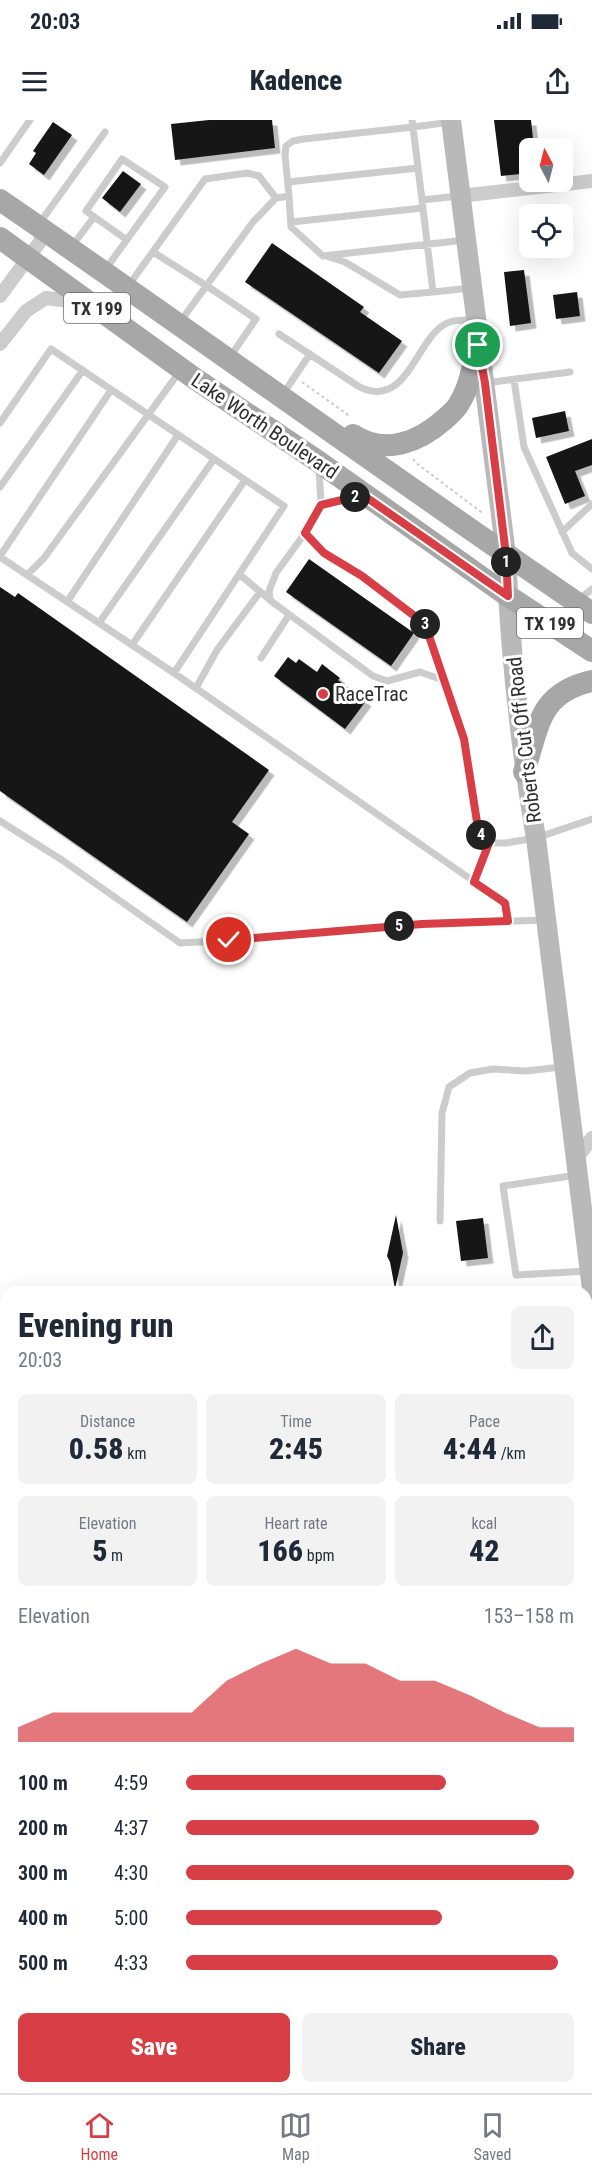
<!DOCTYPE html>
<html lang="en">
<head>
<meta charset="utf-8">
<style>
  :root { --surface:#fff; --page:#f2f2f3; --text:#1f2937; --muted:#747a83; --line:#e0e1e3; --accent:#d83e45 }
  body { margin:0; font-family:"Roboto Condensed",sans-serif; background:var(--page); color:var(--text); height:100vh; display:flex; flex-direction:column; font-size:22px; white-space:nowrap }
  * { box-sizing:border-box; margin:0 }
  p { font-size:20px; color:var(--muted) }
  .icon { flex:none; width:33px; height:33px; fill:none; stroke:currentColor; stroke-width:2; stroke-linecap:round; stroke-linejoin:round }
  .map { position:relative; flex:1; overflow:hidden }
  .drawer { position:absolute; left:0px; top:1166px; width:592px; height:808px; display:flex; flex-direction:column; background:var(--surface); border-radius:18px 18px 0 0; box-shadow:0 6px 24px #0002 }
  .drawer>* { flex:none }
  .needle { width:39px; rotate:353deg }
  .tools { position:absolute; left:519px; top:18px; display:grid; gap:12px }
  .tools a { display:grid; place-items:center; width:54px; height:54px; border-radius:9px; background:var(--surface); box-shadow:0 6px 24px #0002; font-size:30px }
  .pin { position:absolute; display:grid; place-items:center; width:51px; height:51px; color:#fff; margin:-26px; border:3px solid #fff; border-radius:50%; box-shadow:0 2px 6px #0007 }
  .km { position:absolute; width:30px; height:30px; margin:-15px; border-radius:50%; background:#222; color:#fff; font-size:16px; line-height:30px; text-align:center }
  .round { display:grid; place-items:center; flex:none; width:63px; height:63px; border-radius:9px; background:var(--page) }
  .headline { display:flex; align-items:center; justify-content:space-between; height:102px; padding:0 18px }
  h1 { font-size:33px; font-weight:800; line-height:45px }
  .metrics { display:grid; grid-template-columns:repeat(3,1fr); gap:9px; height:102px; padding:6px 18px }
  .metrics div { display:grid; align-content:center; border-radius:9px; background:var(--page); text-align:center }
  .metrics b { font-size:30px; font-weight:800 }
  .metrics small { font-size:16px; font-weight:400 }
  .metrics p { font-size:16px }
  .chart { height:168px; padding:12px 18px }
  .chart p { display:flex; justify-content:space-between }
  .chart svg { width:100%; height:108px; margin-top:6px; fill:var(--accent); opacity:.7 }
  .action { display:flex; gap:12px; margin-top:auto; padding:12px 18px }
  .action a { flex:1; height:69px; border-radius:9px; background:var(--accent); color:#fff; font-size:24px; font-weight:800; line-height:69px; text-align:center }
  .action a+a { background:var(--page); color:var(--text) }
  ul { padding:0 18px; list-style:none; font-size:20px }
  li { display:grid; grid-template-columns:96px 72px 1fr; align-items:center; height:45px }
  li i { height:15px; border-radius:8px; background:var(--accent) }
  .status { display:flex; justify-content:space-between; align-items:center; height:42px; padding:0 30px; background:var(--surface); direction:ltr }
  .status svg { height:16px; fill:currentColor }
  header { display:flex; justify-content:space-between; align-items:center; height:78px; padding:0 18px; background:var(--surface); font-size:27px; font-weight:800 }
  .dock { display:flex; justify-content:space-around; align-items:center; height:84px; border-top:2px solid var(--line); background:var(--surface); font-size:16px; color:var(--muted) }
  .dock a { display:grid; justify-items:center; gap:3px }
  .dock .active { color:var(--accent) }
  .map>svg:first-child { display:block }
  .green { fill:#e4ebde }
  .building { fill:#161616; filter:url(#shadow) }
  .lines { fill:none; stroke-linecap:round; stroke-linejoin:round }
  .path { stroke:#ccc; stroke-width:2; stroke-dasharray:3 3; stroke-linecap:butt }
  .lane { stroke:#ccc; stroke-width:7 }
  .street { stroke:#ccc; stroke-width:14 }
  .secondary { stroke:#b9b9b9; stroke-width:20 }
  .primary { stroke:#a7a7a7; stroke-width:22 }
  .route-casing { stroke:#fff; stroke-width:12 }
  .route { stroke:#d83e45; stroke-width:8 }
  .poi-dot { fill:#d83e45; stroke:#fff; stroke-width:2 }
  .labels { text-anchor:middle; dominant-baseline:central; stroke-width:6; stroke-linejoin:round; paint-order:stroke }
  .shield { fill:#fff; stroke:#6d6d6d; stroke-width:1.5 }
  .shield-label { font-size:18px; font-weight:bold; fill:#2f2f2f }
  .street-label { font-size:20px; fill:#2f2f2f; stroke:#fff }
  .poi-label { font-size:20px; fill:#2f2f2f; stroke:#fff; text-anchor:start }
</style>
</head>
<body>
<div class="status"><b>20:03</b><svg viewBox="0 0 49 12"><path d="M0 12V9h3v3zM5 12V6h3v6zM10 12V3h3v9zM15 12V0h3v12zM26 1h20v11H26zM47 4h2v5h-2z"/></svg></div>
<header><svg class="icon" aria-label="menu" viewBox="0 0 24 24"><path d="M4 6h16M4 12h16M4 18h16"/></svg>Kadence<svg class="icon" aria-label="share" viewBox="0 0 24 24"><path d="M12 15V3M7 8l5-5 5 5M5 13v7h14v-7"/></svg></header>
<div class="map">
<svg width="592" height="1973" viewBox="0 0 592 1973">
  <defs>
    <filter id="shadow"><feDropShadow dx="5.5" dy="5.5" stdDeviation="0" flood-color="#0004"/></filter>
  </defs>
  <rect width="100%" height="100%" fill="#fff"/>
  <!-- green -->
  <path class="green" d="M587,1576L592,1614V1973H0V1602L6,1601V1968H586Z"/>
  <!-- building -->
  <path class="building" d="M209,0H272L275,28L175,40L171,4Z
    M494,0H531L534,28H530V53L501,56Z
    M53,2L72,15L44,55L29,44L36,33L33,31Z
    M123,51L141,64L120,92L102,78Z
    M272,123L364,187L360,192L402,221L379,253L245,162Z
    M524,150L531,203L510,206L504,152Z
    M577,172L580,196L556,199L553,175Z
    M565,291L569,311L536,318L532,298Z
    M592,319V345L575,351L585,376L565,384L546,337Z
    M309,439L414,513L391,546L286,472Z
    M0,467L15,477L18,473L269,650L232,702L249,714L187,802L0,671Z
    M288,537L296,543L299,539L317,552L322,544L340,558L338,560L366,581L345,609L274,556Z
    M396,1095L403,1133L395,1169L390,1142L387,1136Z
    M483,1098L488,1138L461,1141L456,1101Z"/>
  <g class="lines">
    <!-- path -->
    <path class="path" d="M302,262L351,297
      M413,339L416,343L484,394
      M520,1968L521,1973
      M348,1973L351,1968
      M420,1973L422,1968
      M482,1973V1968"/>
    <!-- lane -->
    <path class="lane" d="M0,43L30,0
      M288,62L418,48
      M289,76L291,107L323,136L465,120
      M459,76L422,80L433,172L471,168
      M422,80L413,7L451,2
      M291,102L423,88
      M39,104L105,12
      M72,126L94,97
      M153,132L207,166L256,199L230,237
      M329,137L345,142L400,175L433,172
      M105,150L165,67L122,39L86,91L127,120
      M129,165L205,59L247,53L259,56L276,78
      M180,202L253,102L276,78L289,76L285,35L286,26L293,21L304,19L413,7L412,0
      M279,214L358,266C404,291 415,225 442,206C451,199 463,200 474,200
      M514,260L524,327L572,433L592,449
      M485,263L570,252
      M283,274L310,234
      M0,303L51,229L284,386L174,553
      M0,367L83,250
      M321,385L359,376
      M562,412L592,384
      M305,413L324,433L362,456L425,504L447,565
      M0,436L111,270
      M0,437L174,553L505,783L508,801
      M239,454L275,484L373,556L387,561L420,552L440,559L452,579L464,619L477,702L482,718L489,723H506L536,718L592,699
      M27,455L44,438L180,251
      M270,480L269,471L276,453L305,413L321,385L319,348
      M578,480L592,469
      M67,482L178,315
      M99,503L214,339
      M132,525L245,360
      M261,538L289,495
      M196,568L217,530L260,472
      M0,701L62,740L180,823L255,819L422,804L544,800
      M474,762L489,723
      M577,1055L503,1066L516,1155L588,1151
      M440,1101L442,993L449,967L470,953L493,949L526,951L561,947
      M586,1247L592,1246
      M586,1727L592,1715
      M553,1973V1968"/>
    <!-- street -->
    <path class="street" d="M460,76L592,61
      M0,176L47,112
      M0,224L26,191L46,178L85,183
      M575,1041L592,1018"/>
    <!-- secondary -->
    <path class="secondary" d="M451,0L506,435C510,530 520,625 536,718L592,1169
      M586,1670L592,1661
      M374,1973L378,1968"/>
    <!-- primary -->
    <path class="primary" d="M0,80C198,216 393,358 592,493
      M0,118L194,258L319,342L508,476L592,531
      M353,315C385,336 419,322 445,299C450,294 457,289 460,282C470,266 473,244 478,225
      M524,652C539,607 538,573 592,561"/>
  </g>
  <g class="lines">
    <defs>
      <path id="route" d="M229,820L422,804L508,801L505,783L474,762L489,723L482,718L477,702L464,619L425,504L362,456L324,433L305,413L321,385L363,375L508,476L506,435L485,263L478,225"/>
    </defs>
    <!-- route casing -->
    <use href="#route" class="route-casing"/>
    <!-- route -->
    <use href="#route" class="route"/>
  </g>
  <!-- markers -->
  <circle class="poi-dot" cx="323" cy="574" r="6"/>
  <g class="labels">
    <!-- shield labels -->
    <g class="shield">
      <rect x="64" y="173" width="66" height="30" rx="4.5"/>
      <rect x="517" y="488" width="66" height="30" rx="4.5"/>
    </g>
    <g class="shield-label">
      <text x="97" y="188">TX 199</text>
      <text x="550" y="503">TX 199</text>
    </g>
    <!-- street labels -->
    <g class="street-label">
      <text transform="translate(265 306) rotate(34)">Lake Worth Boulevard</text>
      <text transform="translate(524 620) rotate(-97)">Roberts Cut Off Road</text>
    </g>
    <!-- poi labels -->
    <g class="poi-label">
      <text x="335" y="574">RaceTrac</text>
    </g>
  </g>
</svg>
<div class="tools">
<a><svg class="needle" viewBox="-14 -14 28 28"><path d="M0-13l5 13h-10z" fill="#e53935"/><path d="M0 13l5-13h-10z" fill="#747a83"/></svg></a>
<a><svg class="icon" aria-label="locate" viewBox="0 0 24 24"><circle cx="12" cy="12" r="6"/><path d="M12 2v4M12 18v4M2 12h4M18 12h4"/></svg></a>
</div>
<div class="pin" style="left:478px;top:225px;background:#1e9e55"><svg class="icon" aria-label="arrive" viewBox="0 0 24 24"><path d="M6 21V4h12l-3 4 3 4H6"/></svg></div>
<div class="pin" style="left:229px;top:820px;background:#d93025"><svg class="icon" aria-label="check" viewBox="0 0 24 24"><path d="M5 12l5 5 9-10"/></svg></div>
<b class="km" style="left:506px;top:442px">1</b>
<b class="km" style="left:355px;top:377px">2</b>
<b class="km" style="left:425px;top:504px">3</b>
<b class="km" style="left:481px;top:715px">4</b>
<b class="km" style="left:399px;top:806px">5</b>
<section class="drawer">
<div class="headline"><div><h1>Evening run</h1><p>20:03</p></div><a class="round"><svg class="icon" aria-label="share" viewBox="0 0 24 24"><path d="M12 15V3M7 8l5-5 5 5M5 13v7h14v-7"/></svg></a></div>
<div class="metrics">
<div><p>Distance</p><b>0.58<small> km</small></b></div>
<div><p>Time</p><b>2:45</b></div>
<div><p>Pace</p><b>4:44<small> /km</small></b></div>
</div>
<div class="metrics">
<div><p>Elevation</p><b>5<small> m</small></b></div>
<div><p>Heart rate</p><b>166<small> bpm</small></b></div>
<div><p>kcal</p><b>42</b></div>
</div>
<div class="chart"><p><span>Elevation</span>153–158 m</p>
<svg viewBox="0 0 160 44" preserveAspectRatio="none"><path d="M0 44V38L10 32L20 32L30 32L40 32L50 32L60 19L70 12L80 6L90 12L100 12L110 19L120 19L130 25L140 32L150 38L160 38V44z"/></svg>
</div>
<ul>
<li><b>100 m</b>4:59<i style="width:67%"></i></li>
<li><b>200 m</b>4:37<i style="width:91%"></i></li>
<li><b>300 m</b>4:30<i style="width:100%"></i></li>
<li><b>400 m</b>5:00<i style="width:66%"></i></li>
<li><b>500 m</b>4:33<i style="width:96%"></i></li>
</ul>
<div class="action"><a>Save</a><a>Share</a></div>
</section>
</div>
<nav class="dock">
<a class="active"><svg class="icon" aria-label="home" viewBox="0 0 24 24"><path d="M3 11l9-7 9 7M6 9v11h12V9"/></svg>Home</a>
<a><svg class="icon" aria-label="map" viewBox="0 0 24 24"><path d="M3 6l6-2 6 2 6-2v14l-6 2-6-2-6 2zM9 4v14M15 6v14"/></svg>Map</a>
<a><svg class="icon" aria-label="saved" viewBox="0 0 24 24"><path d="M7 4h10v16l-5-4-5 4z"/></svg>Saved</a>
</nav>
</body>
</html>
